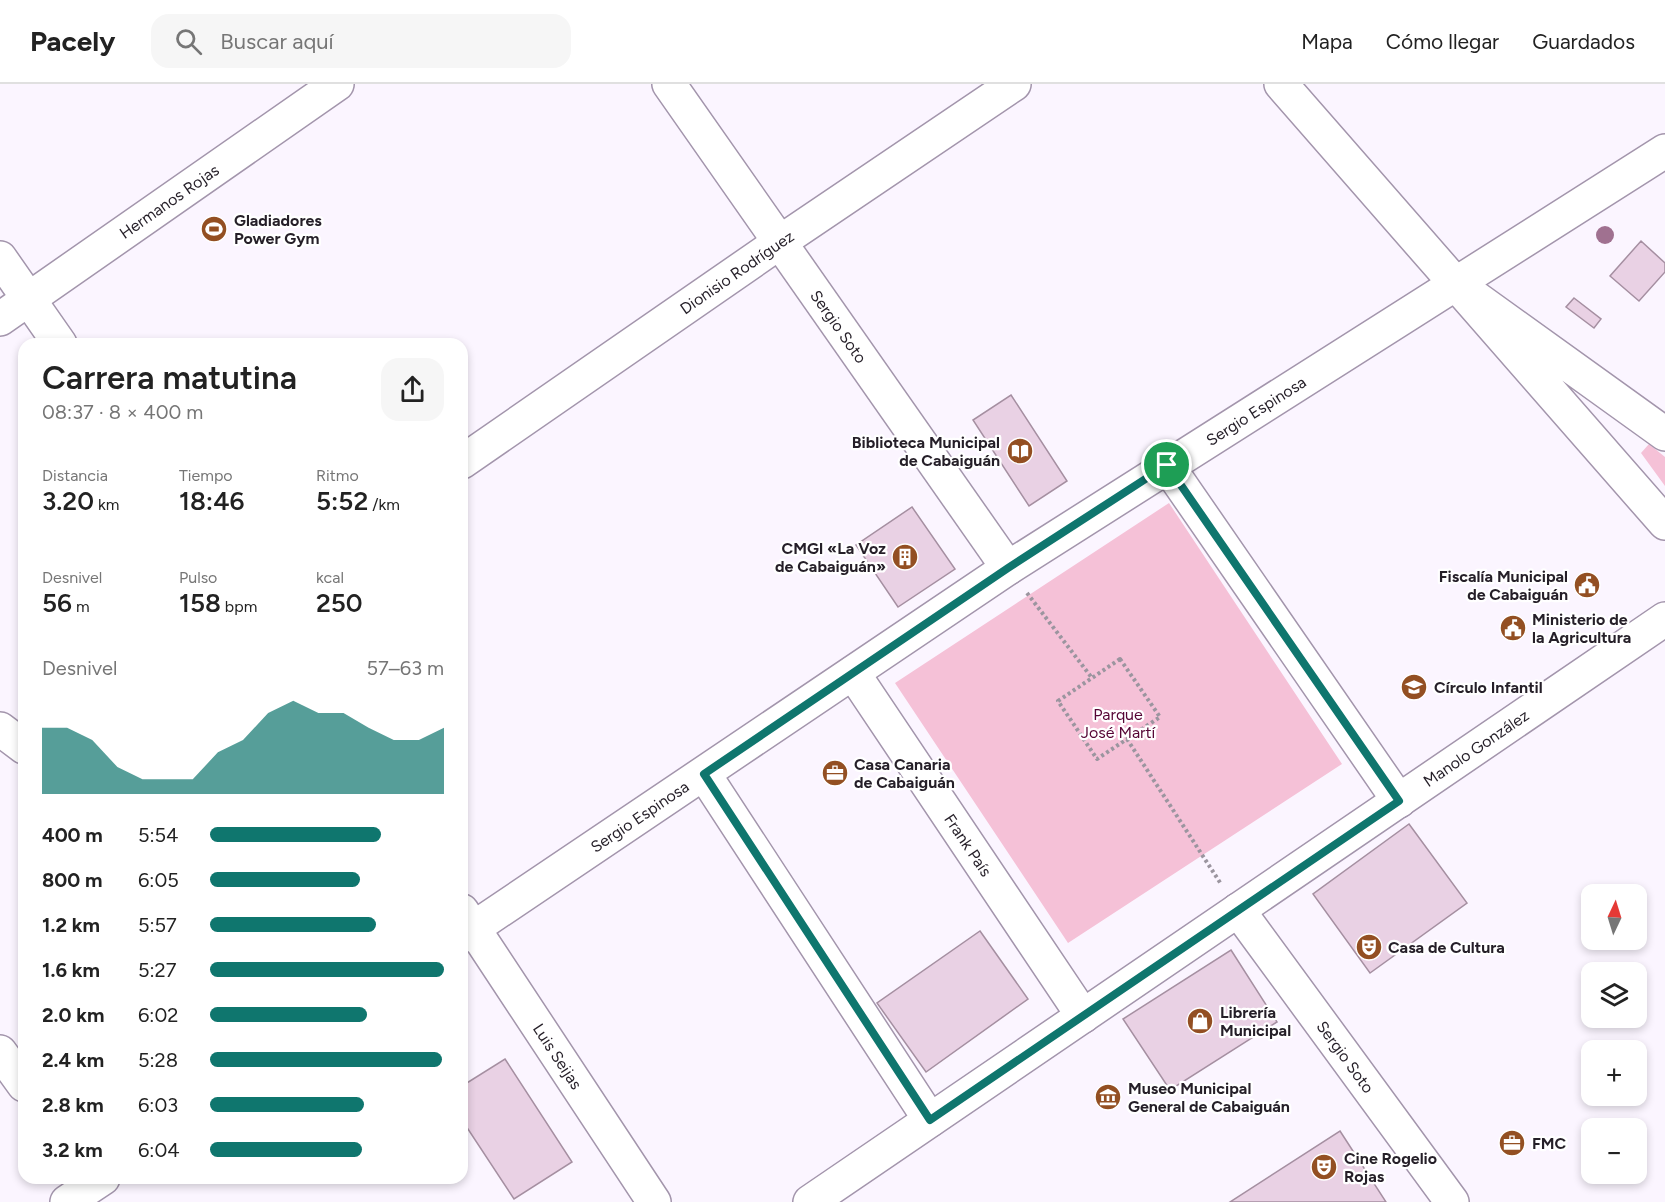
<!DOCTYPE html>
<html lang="es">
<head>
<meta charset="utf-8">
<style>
  :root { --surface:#fff; --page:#f6f6f6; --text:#222; --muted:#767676; --line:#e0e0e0; --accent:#0f766e }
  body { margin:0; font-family:Figtree,sans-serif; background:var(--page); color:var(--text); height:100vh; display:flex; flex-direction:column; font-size:22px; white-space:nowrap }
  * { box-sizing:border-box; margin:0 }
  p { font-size:20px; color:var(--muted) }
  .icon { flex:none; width:33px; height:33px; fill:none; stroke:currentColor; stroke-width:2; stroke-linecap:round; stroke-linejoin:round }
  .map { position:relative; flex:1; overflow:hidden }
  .details { position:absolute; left:18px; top:254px; width:450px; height:846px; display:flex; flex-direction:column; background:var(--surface); border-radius:18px; box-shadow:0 3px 9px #0003 }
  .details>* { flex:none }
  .needle { width:39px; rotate:4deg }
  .tools { position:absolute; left:1581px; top:800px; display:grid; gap:12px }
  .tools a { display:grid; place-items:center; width:66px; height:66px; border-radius:12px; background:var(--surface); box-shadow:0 3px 9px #0003; font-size:30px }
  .pin { position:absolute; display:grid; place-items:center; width:51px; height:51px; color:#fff; margin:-26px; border:3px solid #fff; border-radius:50%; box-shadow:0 2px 6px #0007 }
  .round { display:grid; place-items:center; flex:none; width:63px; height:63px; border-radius:18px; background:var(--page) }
  .headline { display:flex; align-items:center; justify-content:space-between; height:102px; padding:0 24px }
  h1 { font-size:33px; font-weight:600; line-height:45px }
  .figures { display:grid; grid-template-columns:repeat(3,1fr); gap:9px; height:102px; padding:6px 24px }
  .figures div { display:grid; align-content:center }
  .figures b { font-size:26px; font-weight:600 }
  .figures small { font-size:16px; font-weight:400 }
  .figures p { font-size:16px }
  .chart { height:168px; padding:12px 24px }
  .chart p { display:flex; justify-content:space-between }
  .chart svg { width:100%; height:108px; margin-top:6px; fill:var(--accent); opacity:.7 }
  ul { padding:0 24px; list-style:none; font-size:20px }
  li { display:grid; grid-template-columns:96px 72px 1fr; align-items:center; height:45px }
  li i { height:15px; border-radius:8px; background:var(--accent) }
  header { display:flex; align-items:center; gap:36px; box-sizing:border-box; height:84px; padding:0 30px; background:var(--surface); border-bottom:2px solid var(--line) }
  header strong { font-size:28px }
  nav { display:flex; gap:33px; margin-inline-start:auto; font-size:21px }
  .search { width:420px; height:54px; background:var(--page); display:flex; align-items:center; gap:15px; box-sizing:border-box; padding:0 21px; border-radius:18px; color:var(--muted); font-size:22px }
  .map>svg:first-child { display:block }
  .green { fill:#f5c1d7 }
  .building { fill:#e9d1e4; stroke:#a58fa1; stroke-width:1.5 }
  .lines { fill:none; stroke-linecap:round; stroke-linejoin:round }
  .minor-casing { stroke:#a395ac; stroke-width:36 }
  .major-casing { stroke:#a395ac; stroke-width:36 }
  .path { stroke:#9b959f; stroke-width:4; stroke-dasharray:3 3; stroke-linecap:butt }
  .minor { stroke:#fff; stroke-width:33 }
  .major { stroke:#fff; stroke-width:33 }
  .tree { fill:#a07190 }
  .route-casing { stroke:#fff; stroke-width:12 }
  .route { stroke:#0f766e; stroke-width:8 }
  .labels { text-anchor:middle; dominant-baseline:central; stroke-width:4.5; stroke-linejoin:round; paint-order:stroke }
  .street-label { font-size:16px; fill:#251f28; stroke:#fff }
  .poi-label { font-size:16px; font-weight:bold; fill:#251f28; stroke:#fff; text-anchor:start }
  .park-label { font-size:16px; fill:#560535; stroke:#fff }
</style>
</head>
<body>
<header>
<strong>Pacely</strong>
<div class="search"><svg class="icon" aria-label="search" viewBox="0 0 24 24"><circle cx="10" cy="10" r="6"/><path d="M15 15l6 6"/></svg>Buscar aquí</div>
<nav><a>Mapa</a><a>Cómo llegar</a><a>Guardados</a></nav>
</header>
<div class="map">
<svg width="1665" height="1118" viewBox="0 0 1665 1118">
  <rect width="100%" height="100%" fill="#fbf5ff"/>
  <!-- green -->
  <path class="green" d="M1649,360L1665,373V402L1641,369Z
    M1169,419L1342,680L1068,859L895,599Z"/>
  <!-- building -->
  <path class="building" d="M1641,157L1665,179V188L1639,217L1610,192Z
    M1574,214L1601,235L1594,244L1566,223Z
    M1011,311L1067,397L1029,422L973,336Z
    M912,423L955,485L898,523L856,461Z
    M1409,740L1467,819L1370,889L1313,810Z
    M980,847L1028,915L926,988L877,919Z
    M1231,866L1277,938L1170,1006L1123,935Z
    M505,975L572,1078L514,1115L462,1036V1002Z
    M1340,1047L1386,1118H1230Z"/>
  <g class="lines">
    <defs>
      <g id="minor">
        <path id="s1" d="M669,0L1008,484"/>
        <path d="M0,174L60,260"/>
        <path id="s2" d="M0,235L337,0"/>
        <path id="s3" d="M462,378L780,158L1014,0"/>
        <path d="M1167,381L1399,717"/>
        <path id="s4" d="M853,589L1083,932"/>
        <path d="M0,645L24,663"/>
        <path d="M704,690L930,1036"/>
        <path id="s5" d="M1238,826L1452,1118"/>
        <path id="s6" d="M462,827L654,1118"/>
        <path id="s7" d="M462,852L1008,484L1665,67"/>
        <path d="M0,968L24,1001"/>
        <path d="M67,1118L103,1094"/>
        <path id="s8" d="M810,1118L1665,535"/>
      </g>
      <path id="major" d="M1281,0L1455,199
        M1665,350L1455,199L1665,439"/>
    </defs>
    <!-- minor casing -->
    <use href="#minor" class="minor-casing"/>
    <!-- major casing -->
    <use href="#major" class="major-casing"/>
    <!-- path -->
    <path class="path" d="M1027,509L1092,594
      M1120,575L1160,633L1097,675L1058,617Z
      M1127,655L1221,800"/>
    <!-- minor -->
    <use href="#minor" class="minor"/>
    <!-- major -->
    <use href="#major" class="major"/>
  </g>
  <!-- trees -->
  <circle class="tree" cx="1605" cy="151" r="9"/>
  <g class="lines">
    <defs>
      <path id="route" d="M1167,381L1399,717L930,1036L704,690L1008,484Z"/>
    </defs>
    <!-- route casing -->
    <use href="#route" class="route-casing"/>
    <!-- route -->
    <use href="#route" class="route"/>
  </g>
  <!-- icons -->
  <defs>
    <symbol id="stadium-disc" viewBox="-11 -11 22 22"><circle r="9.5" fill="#934f22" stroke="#fff"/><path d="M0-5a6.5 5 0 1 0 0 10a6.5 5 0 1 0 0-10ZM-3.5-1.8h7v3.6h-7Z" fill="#fff"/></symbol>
    <symbol id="library-disc" viewBox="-11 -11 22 22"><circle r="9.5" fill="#934f22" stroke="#fff"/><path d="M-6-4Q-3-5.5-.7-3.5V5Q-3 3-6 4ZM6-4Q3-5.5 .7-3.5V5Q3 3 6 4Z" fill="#fff"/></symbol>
    <symbol id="building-disc" viewBox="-11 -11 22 22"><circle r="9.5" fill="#934f22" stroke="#fff"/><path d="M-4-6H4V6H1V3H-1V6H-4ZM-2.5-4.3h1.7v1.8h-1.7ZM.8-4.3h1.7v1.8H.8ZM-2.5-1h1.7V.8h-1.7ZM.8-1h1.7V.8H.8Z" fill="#fff"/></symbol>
    <symbol id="civic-disc" viewBox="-11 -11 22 22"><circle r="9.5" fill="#934f22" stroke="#fff"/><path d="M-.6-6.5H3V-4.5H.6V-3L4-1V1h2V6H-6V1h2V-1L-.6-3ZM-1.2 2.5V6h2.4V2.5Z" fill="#fff"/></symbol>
    <symbol id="school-disc" viewBox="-11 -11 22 22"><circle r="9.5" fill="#934f22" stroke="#fff"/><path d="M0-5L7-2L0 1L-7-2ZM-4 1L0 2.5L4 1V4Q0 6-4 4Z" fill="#fff"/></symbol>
    <symbol id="office-disc" viewBox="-11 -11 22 22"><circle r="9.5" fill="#934f22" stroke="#fff"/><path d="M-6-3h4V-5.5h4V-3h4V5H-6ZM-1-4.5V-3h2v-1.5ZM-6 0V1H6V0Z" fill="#fff"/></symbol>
    <symbol id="theatre-disc" viewBox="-11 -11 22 22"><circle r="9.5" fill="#934f22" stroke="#fff"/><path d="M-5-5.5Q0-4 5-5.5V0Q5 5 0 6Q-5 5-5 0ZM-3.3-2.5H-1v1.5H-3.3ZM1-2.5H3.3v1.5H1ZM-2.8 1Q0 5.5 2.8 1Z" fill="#fff"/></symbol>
    <symbol id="shop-disc" viewBox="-11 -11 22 22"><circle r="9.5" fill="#934f22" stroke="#fff"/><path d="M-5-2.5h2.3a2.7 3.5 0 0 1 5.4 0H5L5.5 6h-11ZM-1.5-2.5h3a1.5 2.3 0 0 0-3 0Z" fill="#fff"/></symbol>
    <symbol id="museum-disc" viewBox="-11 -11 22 22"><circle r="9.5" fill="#934f22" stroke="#fff"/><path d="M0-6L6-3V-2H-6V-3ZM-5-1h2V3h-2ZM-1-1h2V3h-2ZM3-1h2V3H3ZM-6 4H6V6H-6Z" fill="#fff"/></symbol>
  </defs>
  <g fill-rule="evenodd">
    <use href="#stadium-disc" x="199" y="130" width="30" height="30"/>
    <use href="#library-disc" x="1005" y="352" width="30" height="30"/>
    <use href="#building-disc" x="890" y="458" width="30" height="30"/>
    <use href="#civic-disc" x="1572" y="486" width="30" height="30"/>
    <use href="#civic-disc" x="1498" y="529" width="30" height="30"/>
    <use href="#school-disc" x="1399" y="588" width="30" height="30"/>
    <use href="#office-disc" x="820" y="674" width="30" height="30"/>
    <use href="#theatre-disc" x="1354" y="848" width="30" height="30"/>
    <use href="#shop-disc" x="1185" y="922" width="30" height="30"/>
    <use href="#museum-disc" x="1093" y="998" width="30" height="30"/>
    <use href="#office-disc" x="1497" y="1044" width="30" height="30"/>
    <use href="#theatre-disc" x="1309" y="1068" width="30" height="30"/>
  </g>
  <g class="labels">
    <!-- street labels -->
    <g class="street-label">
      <text stroke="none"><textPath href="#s2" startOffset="206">Hermanos Rojas</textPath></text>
      <text stroke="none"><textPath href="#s3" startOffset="334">Dionisio Rodríguez</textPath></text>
      <text stroke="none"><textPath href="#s1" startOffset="296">Sergio Soto</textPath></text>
      <text stroke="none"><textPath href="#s7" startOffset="952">Sergio Espinosa</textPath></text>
      <text stroke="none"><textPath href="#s8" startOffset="806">Manolo González</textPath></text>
      <text stroke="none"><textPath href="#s7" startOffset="214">Sergio Espinosa</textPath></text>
      <text stroke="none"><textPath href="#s4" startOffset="207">Frank País</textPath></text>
      <text stroke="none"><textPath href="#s6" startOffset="174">Luis Seijas</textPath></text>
      <text stroke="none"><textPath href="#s5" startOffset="182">Sergio Soto</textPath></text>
    </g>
    <!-- poi labels -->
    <g class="poi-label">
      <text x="234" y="136">Gladiadores<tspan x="234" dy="18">Power Gym</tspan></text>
      <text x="1000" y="358" text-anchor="end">Biblioteca Municipal<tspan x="1000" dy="18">de Cabaiguán</tspan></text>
      <text x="886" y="464" text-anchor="end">CMGI «La Voz<tspan x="886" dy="18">de Cabaiguán»</tspan></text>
      <text x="1568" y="492" text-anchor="end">Fiscalía Municipal<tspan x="1568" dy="18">de Cabaiguán</tspan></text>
      <text x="1532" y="535">Ministerio de<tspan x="1532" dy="18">la Agricultura</tspan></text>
      <text x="1434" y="603">Círculo Infantil</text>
      <text x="854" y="680">Casa Canaria<tspan x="854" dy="18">de Cabaiguán</tspan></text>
      <text x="1388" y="863">Casa de Cultura</text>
      <text x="1220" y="928">Librería<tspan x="1220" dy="18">Municipal</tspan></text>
      <text x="1128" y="1004">Museo Municipal<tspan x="1128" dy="18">General de Cabaiguán</tspan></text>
      <text x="1532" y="1059">FMC</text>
      <text x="1344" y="1074">Cine Rogelio<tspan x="1344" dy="18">Rojas</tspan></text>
    </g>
    <!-- park labels -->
    <g class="park-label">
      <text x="1118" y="630">Parque<tspan x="1118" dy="18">José Martí</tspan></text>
    </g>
  </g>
</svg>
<div class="tools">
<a><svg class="needle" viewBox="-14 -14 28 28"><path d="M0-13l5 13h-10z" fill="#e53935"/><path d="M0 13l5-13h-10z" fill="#767676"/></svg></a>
<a><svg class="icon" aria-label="layers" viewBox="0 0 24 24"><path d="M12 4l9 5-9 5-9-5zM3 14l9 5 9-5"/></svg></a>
<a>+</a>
<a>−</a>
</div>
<div class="pin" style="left:1167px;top:381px;background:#1e9e55"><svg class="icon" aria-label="arrive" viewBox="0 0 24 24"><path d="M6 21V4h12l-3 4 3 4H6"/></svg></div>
<section class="details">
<div class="headline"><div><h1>Carrera matutina</h1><p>08:37 · 8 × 400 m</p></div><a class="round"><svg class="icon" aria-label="share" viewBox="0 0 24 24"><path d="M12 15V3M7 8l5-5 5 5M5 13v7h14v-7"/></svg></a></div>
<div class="figures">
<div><p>Distancia</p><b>3.20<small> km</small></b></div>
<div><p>Tiempo</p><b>18:46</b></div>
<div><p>Ritmo</p><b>5:52<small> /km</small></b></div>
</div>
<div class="figures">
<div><p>Desnivel</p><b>56<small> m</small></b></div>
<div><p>Pulso</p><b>158<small> bpm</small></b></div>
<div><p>kcal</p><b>250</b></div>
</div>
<div class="chart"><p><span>Desnivel</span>57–63 m</p>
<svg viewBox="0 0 160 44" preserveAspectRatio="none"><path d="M0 44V17L10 17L20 22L30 33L40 38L50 38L60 38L70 27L80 22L90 11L100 6L110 11L120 11L130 17L140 22L150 22L160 17V44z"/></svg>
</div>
<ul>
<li><b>400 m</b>5:54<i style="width:73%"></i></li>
<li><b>800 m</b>6:05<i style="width:64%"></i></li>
<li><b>1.2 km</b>5:57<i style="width:71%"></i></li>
<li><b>1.6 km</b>5:27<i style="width:100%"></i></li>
<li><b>2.0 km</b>6:02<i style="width:67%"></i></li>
<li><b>2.4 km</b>5:28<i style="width:99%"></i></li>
<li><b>2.8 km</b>6:03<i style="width:66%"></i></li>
<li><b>3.2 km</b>6:04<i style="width:65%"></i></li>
</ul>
</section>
</div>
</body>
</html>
